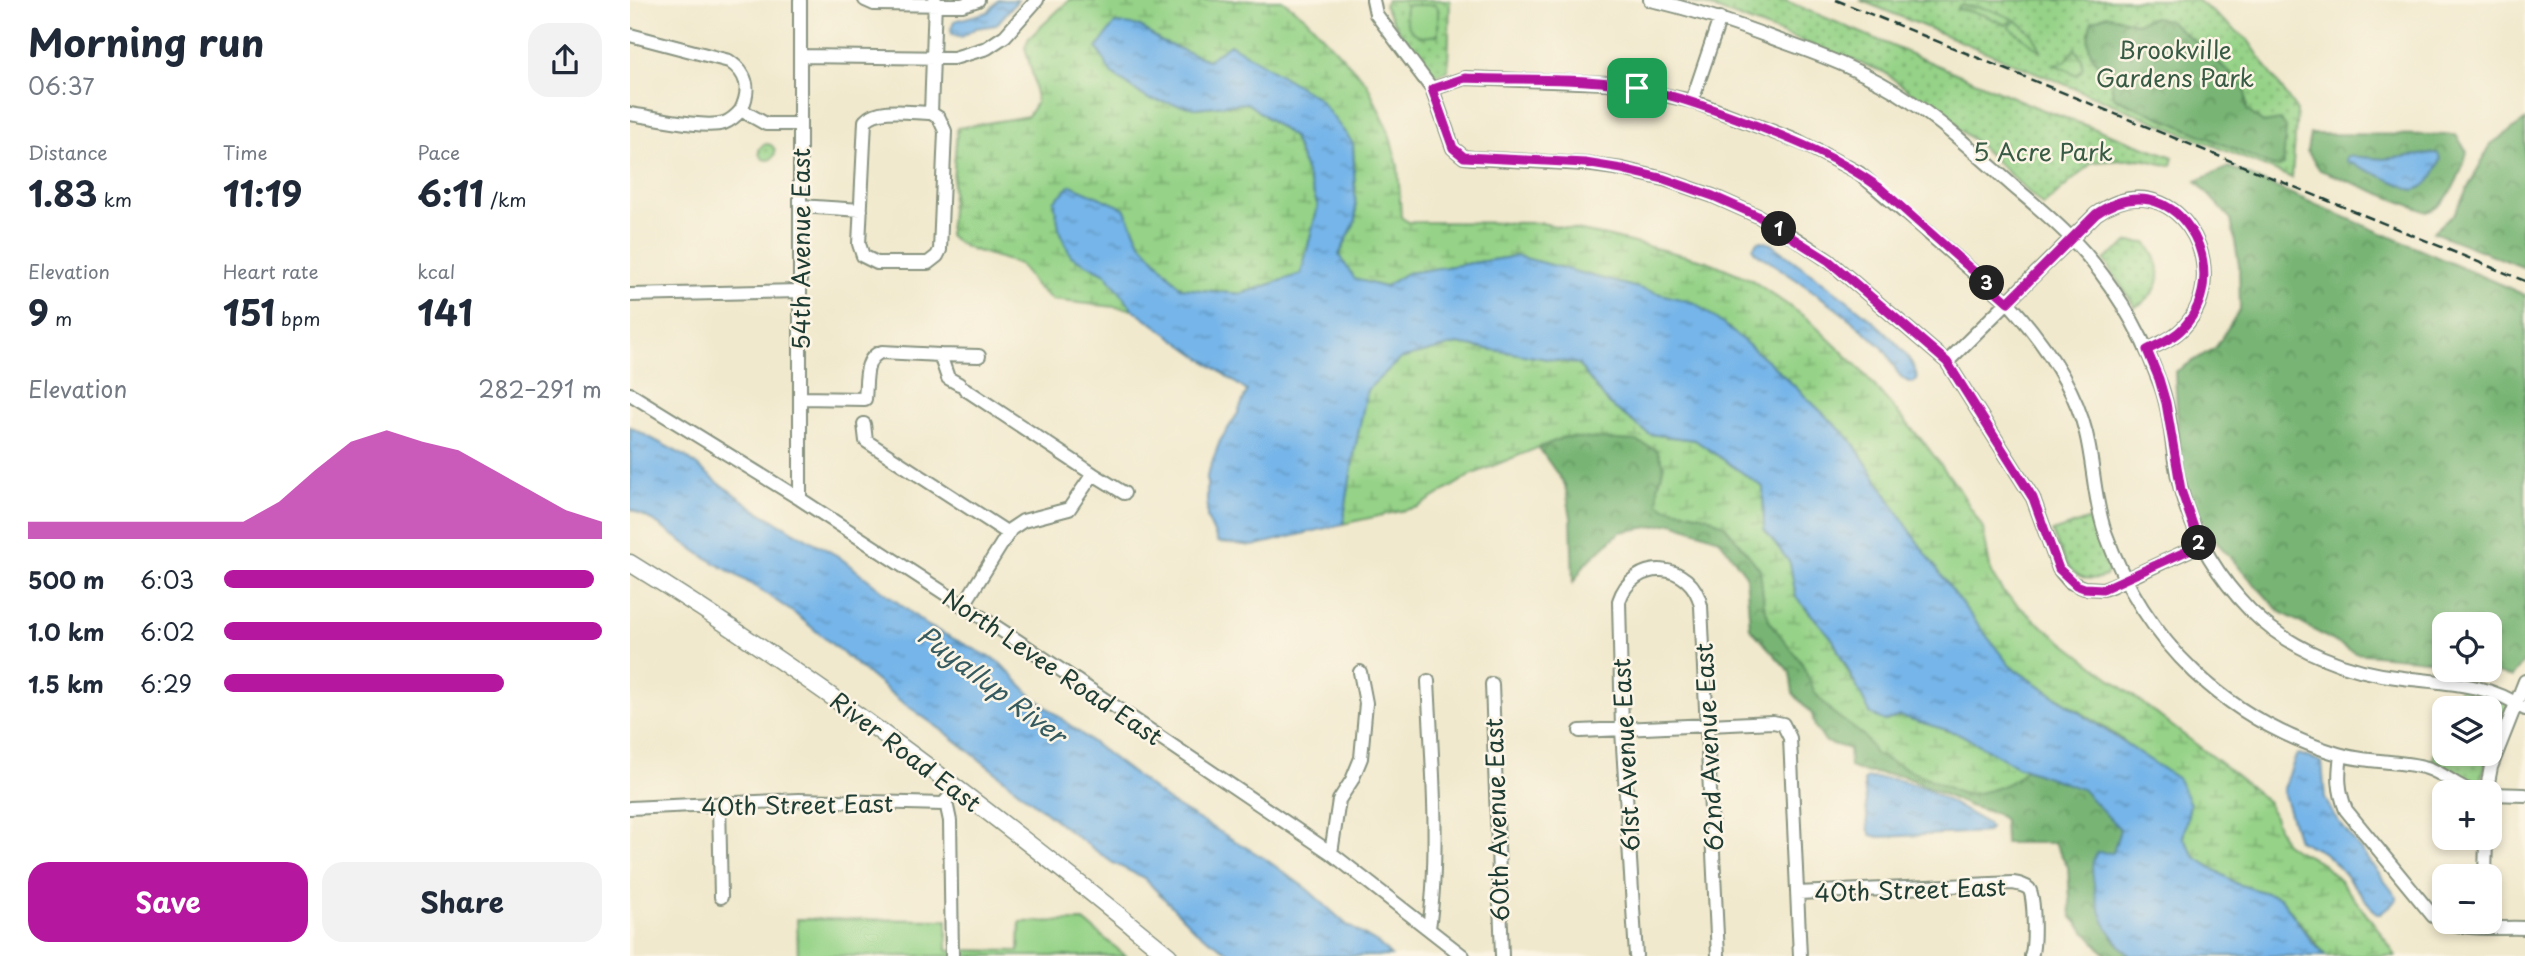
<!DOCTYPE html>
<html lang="en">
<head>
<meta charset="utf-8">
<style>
  :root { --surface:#fff; --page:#f2f2f3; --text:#1f2937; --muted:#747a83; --accent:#b5179e }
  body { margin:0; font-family:"Playpen Sans",sans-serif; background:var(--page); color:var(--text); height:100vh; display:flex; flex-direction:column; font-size:26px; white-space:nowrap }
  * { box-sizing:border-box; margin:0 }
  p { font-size:23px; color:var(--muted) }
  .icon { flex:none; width:38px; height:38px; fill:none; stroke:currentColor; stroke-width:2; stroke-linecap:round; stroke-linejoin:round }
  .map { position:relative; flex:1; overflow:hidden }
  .sheet { display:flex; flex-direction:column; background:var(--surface); width:630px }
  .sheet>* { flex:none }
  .controls { position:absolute; left:1802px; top:612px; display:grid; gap:14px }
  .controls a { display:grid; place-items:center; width:70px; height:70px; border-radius:14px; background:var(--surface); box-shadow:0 4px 10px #0003; font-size:35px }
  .pin { position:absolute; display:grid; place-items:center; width:60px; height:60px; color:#fff; margin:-30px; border-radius:14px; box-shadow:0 4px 10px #0006 }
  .km { position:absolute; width:35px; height:35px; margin:-18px; border-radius:50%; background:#222; color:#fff; font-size:19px; line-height:35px; text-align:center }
  .round { display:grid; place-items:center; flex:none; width:74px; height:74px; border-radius:21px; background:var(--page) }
  .summary { display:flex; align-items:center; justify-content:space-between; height:119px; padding:0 28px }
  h1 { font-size:38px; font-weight:700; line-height:52px }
  .figures { display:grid; grid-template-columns:repeat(3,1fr); gap:10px; height:119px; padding:7px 28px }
  .figures div { display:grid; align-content:center }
  .figures b { font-size:35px; font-weight:700 }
  .figures small { font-size:19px; font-weight:400 }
  .figures p { font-size:19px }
  .chart { height:196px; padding:14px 28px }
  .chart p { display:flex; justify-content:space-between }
  .chart svg { width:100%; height:126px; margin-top:7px; fill:var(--accent); opacity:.7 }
  .cta { display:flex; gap:14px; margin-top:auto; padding:14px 28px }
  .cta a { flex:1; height:80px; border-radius:21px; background:var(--accent); color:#fff; font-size:28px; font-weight:700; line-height:80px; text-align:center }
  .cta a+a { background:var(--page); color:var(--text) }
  ul { padding:0 28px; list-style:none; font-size:23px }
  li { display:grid; grid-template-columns:112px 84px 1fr; align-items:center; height:52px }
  li i { height:18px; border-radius:9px; background:var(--accent) }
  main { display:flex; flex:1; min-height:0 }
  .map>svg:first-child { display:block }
  .green { fill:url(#green-dots); stroke:#5a885e; stroke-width:2 }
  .forest { fill:url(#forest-crowns); stroke:#4c7954; stroke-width:2; fill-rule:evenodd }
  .wetland { fill:url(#wetland-marsh); stroke:#5a885e; stroke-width:2 }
  .pitch { fill:#96d388; stroke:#5a885e; stroke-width:2 }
  .water { fill:url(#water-ripples); stroke:#4a798e; stroke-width:2 }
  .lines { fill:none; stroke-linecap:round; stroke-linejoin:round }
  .minor-casing { stroke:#889380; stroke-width:16 }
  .major-casing { stroke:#889380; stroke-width:19 }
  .minor { stroke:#fff; stroke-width:12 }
  .major { stroke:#fff; stroke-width:16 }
  .rail { stroke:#1f3d34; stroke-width:2.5; stroke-dasharray:10 5; stroke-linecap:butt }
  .route-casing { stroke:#fff; stroke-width:14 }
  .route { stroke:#b5179e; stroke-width:9 }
  .labels { text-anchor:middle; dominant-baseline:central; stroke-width:5; stroke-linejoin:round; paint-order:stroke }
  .park-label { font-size:24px; fill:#375b45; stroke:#fcf5e5 }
  .street-label { font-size:24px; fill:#1f3d34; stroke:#fcf5e5 }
  .water-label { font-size:26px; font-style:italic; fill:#355b61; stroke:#fcf5e5 }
</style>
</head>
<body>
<main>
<section class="sheet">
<div class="summary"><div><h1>Morning run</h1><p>06:37</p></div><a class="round"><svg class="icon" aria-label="share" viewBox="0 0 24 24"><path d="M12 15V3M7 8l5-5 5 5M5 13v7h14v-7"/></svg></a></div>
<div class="figures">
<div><p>Distance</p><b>1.83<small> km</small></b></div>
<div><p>Time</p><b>11:19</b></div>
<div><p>Pace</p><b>6:11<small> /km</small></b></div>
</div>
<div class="figures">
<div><p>Elevation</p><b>9<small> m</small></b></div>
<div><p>Heart rate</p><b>151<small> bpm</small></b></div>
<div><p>kcal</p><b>141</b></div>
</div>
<div class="chart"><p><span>Elevation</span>282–291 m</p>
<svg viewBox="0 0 160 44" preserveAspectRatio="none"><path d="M0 44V38L10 38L20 38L30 38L40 38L50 38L60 38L70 31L80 20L90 10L100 6L110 10L120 13L130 20L140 27L150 34L160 38V44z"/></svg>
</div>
<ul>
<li><b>500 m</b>6:03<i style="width:98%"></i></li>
<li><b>1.0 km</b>6:02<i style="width:100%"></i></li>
<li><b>1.5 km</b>6:29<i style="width:74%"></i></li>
</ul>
<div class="cta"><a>Save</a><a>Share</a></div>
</section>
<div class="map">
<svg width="1895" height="956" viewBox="0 0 1895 956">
  <defs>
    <pattern id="green-dots" width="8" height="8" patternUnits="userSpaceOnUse" patternTransform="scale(1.75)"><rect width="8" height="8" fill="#96d388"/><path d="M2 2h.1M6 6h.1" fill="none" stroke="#7aac70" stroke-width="1.8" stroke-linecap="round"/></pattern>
    <pattern id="forest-crowns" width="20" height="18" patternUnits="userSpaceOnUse" patternTransform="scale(1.75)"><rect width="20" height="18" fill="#78b574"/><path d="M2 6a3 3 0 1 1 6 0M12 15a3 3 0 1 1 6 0" fill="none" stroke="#629460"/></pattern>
    <pattern id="wetland-marsh" width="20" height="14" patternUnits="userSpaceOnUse" patternTransform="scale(1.75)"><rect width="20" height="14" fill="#96d388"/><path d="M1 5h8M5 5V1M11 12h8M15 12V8" fill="none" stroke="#7aac70"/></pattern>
    <pattern id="water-ripples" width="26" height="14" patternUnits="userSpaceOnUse" patternTransform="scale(1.75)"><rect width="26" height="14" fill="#76b5e9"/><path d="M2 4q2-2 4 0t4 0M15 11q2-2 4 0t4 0" fill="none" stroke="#6094be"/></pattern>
  </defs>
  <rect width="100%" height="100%" fill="#fcf5e5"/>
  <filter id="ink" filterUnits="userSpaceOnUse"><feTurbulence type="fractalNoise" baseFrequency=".0143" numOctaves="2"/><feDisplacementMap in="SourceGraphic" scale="14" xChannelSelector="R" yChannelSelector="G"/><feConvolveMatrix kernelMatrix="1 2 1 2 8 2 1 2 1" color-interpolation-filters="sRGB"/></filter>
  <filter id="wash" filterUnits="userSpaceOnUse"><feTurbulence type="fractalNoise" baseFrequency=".00686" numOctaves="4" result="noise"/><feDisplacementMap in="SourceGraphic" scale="28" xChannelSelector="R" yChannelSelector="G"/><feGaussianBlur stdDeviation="1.57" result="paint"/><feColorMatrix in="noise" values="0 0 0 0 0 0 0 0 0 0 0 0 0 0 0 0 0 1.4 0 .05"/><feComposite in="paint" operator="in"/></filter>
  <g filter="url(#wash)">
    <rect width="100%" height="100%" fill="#f1e9cd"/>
    <!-- green -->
    <path class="green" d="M757,0H820L818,70L805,76L768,30L754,5Z
      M1046,0H1154L1408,108L1543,157L1541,166L1511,159L1463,162L1413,206L1347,143L1254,72L1075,5Z
      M1230,0H1567L1618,40L1667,111L1662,178Z
      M129 152a8 8 0 1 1 16 0a8 8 0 1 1-16 0Z
      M1499,242L1516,243C1536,267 1534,292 1505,307L1474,260Z
      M1460,519L1479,569L1476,576C1441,588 1434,558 1422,532Z
      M1830,687L1879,703L1860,752V709H1822Z
      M1815,727V754H1860L1849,783L1842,786L1801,763Z"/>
    <!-- forest -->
    <path class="forest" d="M1477,15L1506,23L1524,17L1538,20L1578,52L1615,88L1617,110L1633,123L1650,120L1656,127L1653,165L1647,168L1483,97L1481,77C1461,60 1453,47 1462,21Z
      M1895,121V195L1891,231L1895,250V268L1803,232L1824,214L1861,144Z
      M1680,134L1826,135L1837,152C1831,173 1820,205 1797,212L1690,170L1677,151ZM1807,153L1783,190L1717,156L1754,159Z
      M1599,167L1895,295V660L1882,677L1853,670H1860V625H1815V662L1725,653L1649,611L1590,546L1551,490L1545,372L1586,347L1610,309L1609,265L1601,219L1566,181Z
      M934,437L1007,441L1027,450L1034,465L1028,488L1034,507L1077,516L1095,526L1130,569L1134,604L1140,622L1172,663L1185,693L1202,712L1234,736L1246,755L1335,795C1353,793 1386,785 1395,769L1453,789L1490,829L1483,854L1482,937L1500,956H1477L1441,916L1438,867L1425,843H1375L1374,820L1367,814L1339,806L1273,776L1233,772L1220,767L1219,749L1196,742L1185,727L1182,714L1163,693L1160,672L1120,628L1116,575L1089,539L1043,523L990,532L955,564L943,583L941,517L935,485L909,448Z"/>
    <!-- wetland -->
    <path class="wetland" d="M439,0H652L675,17L737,83L758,130L768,166L771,217L778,222L911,223L976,236L1077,261L1120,279L1178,319L1228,367L1295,444L1329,489L1353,528L1361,573L1373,592L1407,622L1602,772L1638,802L1654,842L1665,850L1691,862L1711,882L1749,930L1766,956H1696L1650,897L1607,884L1565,857L1553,837L1560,804L1489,737L1380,666L1332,604L1286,540L1221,440L1139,362L1098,328L991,285L887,256L777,273L754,287L724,279L709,256L726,220L723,143L578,61L530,41L510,26L565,108L617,103L663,137L688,206L671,274L611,294L551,288L510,242L494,208L430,233L441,255L476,274L503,309L422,300L405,285L389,264L337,248L319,236L327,128L398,116L406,103L404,80L395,47L399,38Z
      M1330,6C1350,5 1365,11 1383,19L1376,25L1354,15L1327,9Z
      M1386,20L1403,35L1412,52L1379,27Z
      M1445,48L1452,59V70L1447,75L1424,64L1435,62Z
      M827,344L948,364L978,403L1019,434L1065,440L1133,487L1134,529L1160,563L1166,597L1202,638L1223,682L1255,721L1270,716L1330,734L1395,769C1386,785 1353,793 1335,795L1246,755L1234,736L1202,712L1185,693L1172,663L1140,622L1134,604L1130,569L1095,526L1077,516L1034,507L1028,503V488L1034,465L1027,450L1007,441L934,437L843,474L788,507L713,524L724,454L737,389L770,359Z"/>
    <!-- pitch -->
    <path class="pitch" d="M779,5H806L808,9V35L792,37C777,31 774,21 776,6Z
      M167,919L317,920V950L389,951L390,922L454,921L496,956H168Z"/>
    <!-- water -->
    <path class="water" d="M368,0H388L366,25L346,28L332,37L322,34L321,29L324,21L358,12Z
      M485,23L510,26L530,41L578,60L600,44L688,98L723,143L726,220L709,255L725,279L754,287L777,273L887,256L1065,303L1098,328L1139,362L1221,440L1286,540L1332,604L1380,666L1548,779L1560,804L1553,837L1565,857L1607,884L1650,897L1682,942L1696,956H1500C1478,933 1468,916 1464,884C1462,871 1460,864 1467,852L1483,853L1490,829L1452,789L1387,766L1330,734L1270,716L1255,721L1241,715L1202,638L1166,597L1160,563L1134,529L1133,487L1065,440L1019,434L978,403L948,364L827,344L770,359L737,390L724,454L713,524L623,546L588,542L577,518V476L590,441L608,413L617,391L503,309L476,274L441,256L430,233L424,201L441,185L494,208L510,242L551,288L611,294L671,274L688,206L663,137L617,103L565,108L518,99L481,73L467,48Z
      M1807,153L1811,159C1804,174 1801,187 1783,190L1716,161L1717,156L1754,159Z
      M1132,241L1141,244C1171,268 1288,342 1287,380L1283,383C1264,379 1264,359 1252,347C1214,311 1169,281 1125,252L1123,248L1127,242Z
      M0,427L55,456L90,484L131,513L208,556L298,626L368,661L402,696L541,803L634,858L677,889L717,925L749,944L761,956H604L566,931L514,878L483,863L443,834L320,736L268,699L168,616L128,588L73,556L20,519L0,509Z
      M1669,754L1692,762L1695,798L1703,814L1767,897V900L1750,914H1747L1707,865L1693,852L1668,840L1653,791L1666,756Z
      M1237,778L1265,779L1295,788L1356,823L1360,828L1357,832L1249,837L1241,835L1238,828L1234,781Z"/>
  </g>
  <g filter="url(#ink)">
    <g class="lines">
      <defs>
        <path id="minor" d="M170,0V499
          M235,0L244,4L332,5L348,0
          M743,0L746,14L802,89L823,148L834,157L843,158L955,164L992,169L1034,179L1083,196L1128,216L1166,239L1199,261L1317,362L1403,498L1429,569L1440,582L1454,588L1473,589L1481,586L1570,545
          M1020,0C1064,9 1106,24 1148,40C1194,56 1239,73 1280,101C1317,126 1350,157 1383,186C1403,203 1424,220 1442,239C1479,277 1510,328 1528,378C1539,404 1541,433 1545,461C1554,519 1579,568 1620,610C1660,650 1717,672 1773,678C1815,683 1859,683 1895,709
          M0,35L99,61C118,74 121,89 111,110
          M170,56L324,58L357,48L375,36L407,0
          M802,89L835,78L977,83L1062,101L1172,143L1229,173L1378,302C1411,339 1444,384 1456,433C1464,466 1464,500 1475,532C1515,643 1596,720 1708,754C1737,763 1769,760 1797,768C1816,774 1829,790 1850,793
          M1062,101L1090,18
          M301,113C281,113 249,106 235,121L229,244L233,256L247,263H298L307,256L310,250L315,131L309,118L301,113L305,0
          M0,114C22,117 74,129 94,123C102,120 106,116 111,110L136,124H170
          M170,206L231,210
          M0,295L170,291
          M310,355L349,356
          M1317,362L1466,214C1543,158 1609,269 1553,328C1544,338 1529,344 1517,350
          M0,394L170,499L394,645L701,853L833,956
          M170,398L235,399C237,382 233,357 252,352L310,355L318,378L329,384
          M234,424L236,441L378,533
          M463,474L494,493
          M333,606L381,529L393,521L439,509L463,474L335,389
          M798,681C802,760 810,851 799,928
          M862,684L872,956
          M950,731L1143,722L1153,724L1160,738L1170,956
          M1711,755C1708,776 1708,790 1716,810L1803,916C1831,932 1863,927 1895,928
          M1856,793L1861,767L1895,681
          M1860,794L1895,795
          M89,804L91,897
          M313,804L317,807L320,821L322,956
          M0,808L169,800L313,804L328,788
          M701,853L709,800L722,780L731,758L736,703L730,672
          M1855,877L1856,838
          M1168,893L1383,883C1389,884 1395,885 1399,889C1405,897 1405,947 1401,956
          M1006,956L992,730L989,601C1003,557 1062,561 1071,606L1088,956"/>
        <path id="major" d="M0,563C190,680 367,815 539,956"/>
      </defs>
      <!-- minor casing -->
      <use href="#minor" class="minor-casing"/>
      <!-- major casing -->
      <use href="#major" class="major-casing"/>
      <!-- minor -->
      <use href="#minor" class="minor"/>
      <!-- major -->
      <use href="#major" class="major"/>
      <!-- rail -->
      <path class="rail" d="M1206,0L1895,281"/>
    </g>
  </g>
  <g class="lines" filter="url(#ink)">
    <defs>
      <path id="route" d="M835,78C883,80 932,78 979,83C1027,89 1072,105 1117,122C1164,140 1209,158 1250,188L1378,302L1466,214C1543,159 1609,268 1553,328C1544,338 1529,344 1517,350L1529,379L1536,403L1551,490L1570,545L1473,589L1454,588L1446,585L1429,569L1403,498L1317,362L1199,261L1128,216L1083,196L1034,179L992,169L955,163L834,157L823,148L802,89Z"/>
    </defs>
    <!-- route casing -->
    <use href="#route" class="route-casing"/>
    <!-- route -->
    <use href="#route" class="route"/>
  </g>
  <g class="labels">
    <!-- park labels -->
    <g class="park-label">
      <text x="1545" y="49">Brookville<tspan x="1545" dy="28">Gardens Park</tspan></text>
      <text x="1413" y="151">5 Acre Park</text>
    </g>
    <!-- street labels -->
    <g class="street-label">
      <text transform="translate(170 249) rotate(-90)">54th Avenue East</text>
      <text transform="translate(423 666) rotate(34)">North Levee Road East</text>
      <text transform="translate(1078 747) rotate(-93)">62nd Avenue East</text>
      <text transform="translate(276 751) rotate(37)">River Road East</text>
      <text transform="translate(995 755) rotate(-93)">61st Avenue East</text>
      <text transform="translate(167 804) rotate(-1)">40th Street East</text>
      <text transform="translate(866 820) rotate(-92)">60th Avenue East</text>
      <text transform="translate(1280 889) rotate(-2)">40th Street East</text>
    </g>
    <!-- water labels -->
    <g class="water-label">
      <text transform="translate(362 684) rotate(37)">Puyallup River</text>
    </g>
  </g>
</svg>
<div class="controls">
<a><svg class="icon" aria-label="locate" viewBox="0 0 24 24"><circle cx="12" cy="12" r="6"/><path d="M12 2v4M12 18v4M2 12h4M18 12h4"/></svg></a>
<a><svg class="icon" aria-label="layers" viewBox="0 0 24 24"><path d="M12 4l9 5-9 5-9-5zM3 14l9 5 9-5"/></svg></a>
<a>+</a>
<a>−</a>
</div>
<div class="pin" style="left:1007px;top:88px;background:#1e9e55"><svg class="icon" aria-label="arrive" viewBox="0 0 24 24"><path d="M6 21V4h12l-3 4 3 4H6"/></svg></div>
<b class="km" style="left:1149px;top:229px">1</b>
<b class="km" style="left:1569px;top:543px">2</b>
<b class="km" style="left:1357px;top:283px">3</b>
</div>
</main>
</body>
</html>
